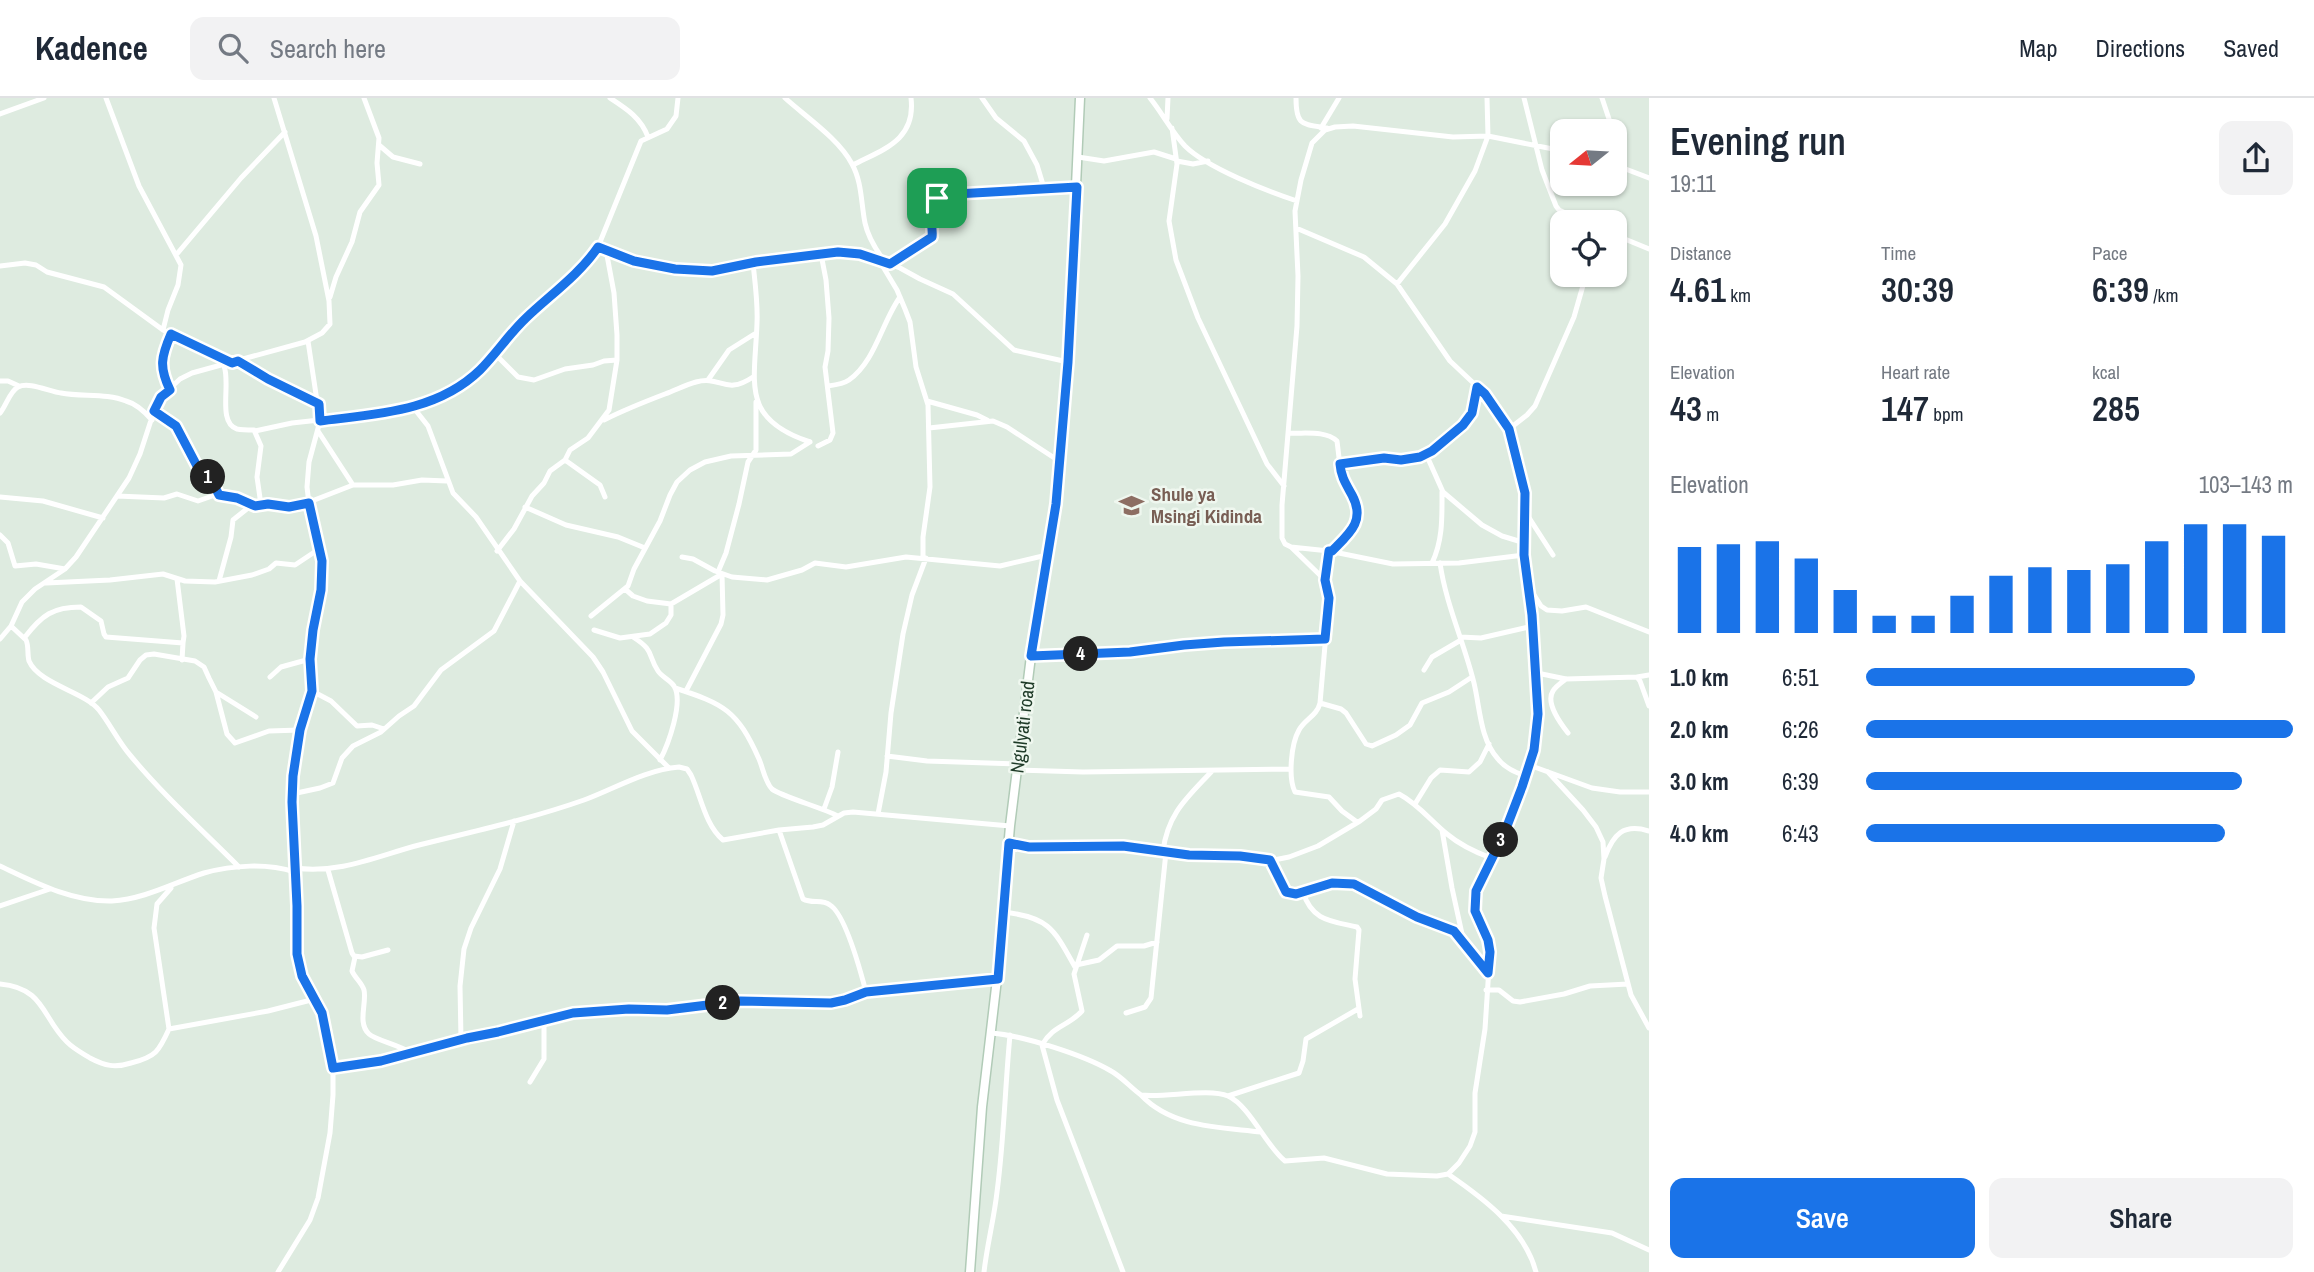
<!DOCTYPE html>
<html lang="en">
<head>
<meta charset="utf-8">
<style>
  :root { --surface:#fff; --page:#f2f2f3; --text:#1f2937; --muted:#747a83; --line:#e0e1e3; --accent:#1a73e8 }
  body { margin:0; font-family:"Archivo Narrow",sans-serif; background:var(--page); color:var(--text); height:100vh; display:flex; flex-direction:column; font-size:26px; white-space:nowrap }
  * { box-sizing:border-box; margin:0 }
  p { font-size:23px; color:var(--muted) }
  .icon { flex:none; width:38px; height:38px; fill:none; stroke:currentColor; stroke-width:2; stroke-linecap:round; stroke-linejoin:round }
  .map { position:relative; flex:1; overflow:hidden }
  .panel { display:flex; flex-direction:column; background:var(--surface); width:665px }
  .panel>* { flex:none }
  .needle { width:46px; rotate:252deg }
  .controls { position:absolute; left:1550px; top:21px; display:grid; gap:14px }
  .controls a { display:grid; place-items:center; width:77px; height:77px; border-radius:14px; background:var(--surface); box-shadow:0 2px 5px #0004; font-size:35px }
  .pin { position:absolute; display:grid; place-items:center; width:60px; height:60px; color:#fff; margin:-30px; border-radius:14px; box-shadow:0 4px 10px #0006 }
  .km { position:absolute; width:35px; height:35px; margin:-18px; border-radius:50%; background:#222; color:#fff; font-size:19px; line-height:35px; text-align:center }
  .round { display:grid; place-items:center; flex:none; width:74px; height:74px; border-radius:14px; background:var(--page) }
  .overview { display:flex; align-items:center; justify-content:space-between; height:119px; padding:0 21px }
  h1 { font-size:38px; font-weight:600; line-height:52px }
  .metrics { display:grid; grid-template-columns:repeat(3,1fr); gap:10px; height:119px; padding:7px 21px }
  .metrics div { display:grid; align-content:center }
  .metrics b { font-size:35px; font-weight:600 }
  .metrics small { font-size:19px; font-weight:400 }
  .metrics p { font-size:19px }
  .chart { height:196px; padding:14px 21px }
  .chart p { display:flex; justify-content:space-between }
  .chart svg { width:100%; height:126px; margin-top:7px; stroke:var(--accent); stroke-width:6 }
  .action { display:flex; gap:14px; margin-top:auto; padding:14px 21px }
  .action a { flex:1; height:80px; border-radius:14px; background:var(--accent); color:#fff; font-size:28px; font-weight:600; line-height:80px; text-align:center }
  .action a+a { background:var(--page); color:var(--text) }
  ul { padding:0 21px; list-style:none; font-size:23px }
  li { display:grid; grid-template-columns:112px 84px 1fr; align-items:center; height:52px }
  li i { height:18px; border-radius:9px; background:var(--accent) }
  header { display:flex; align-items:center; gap:42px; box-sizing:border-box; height:98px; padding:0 35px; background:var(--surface); border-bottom:2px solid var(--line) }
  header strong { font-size:33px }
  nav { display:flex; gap:38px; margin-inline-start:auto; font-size:24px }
  .search { width:490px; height:63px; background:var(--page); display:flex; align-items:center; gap:18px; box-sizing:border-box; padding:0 24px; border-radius:14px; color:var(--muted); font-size:26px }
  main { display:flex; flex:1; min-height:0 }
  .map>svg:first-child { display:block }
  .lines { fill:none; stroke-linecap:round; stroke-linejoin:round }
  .secondary-casing { stroke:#b1cbb7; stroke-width:11 }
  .minor { stroke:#fff; stroke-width:5 }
  .secondary { stroke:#fff; stroke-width:8 }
  .route-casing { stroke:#fff; stroke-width:14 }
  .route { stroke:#1a73e8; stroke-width:9 }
  .labels { text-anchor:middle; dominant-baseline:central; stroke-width:5; stroke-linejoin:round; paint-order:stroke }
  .education-label { font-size:19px; font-weight:bold; fill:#785e54; stroke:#eff7ef; text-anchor:start }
  .street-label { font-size:19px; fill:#1f3b28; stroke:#eff7ef }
</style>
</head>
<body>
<header>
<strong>Kadence</strong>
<div class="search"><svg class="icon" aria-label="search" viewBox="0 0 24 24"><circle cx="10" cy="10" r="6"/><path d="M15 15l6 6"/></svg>Search here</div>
<nav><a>Map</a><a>Directions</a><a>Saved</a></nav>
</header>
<main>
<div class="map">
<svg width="1649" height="1174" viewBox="0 0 1649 1174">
  <rect width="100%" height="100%" fill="#deebe0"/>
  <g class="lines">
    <defs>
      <path id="secondary" d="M970,1174L982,1009L997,881L1010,728L1031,558L1056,406L1068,264L1080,0"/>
    </defs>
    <!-- secondary casing -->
    <use href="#secondary" class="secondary-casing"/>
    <!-- minor -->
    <path class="minor" d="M106,0L139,88L181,167L178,187L168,212L163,232
      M610,0C627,11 641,20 648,39
      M785,0C806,19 839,41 852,66C862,84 861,105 865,125C868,139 876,152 885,164
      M982,0L996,20L1024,43L1037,67L1044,90
      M1150,0C1162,15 1172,34 1185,48C1207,70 1267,93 1297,103
      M1296,0C1296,28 1302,26 1327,30
      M1524,0L1542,72L1556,108L1559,112L1585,124
      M1602,0L1613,33
      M0,16L44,0
      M1167,21L1168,0
      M1172,30L1177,66L1169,123L1176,162L1198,220L1267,366L1284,388
      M1321,30L1339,0
      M1615,39L1621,69
      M379,47L393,59L420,66
      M1078,59L1104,63L1154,54L1176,61
      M1177,63L1193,66L1208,63
      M853,67C884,51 916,42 911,0
      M1615,67L1649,80
      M1615,137L1649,151
      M598,149L634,163L675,171L712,173L830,154L860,156L900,170L920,181L953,196L1014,252L1068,264
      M176,157L241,80L285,34
      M879,162L897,192L905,211L910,224L916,269L928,307L930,389L923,439V460
      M753,165C755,185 758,205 757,225C755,285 740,321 810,344
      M890,166L932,139C934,126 925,113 934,102L956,96L1077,89
      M0,168L25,165L36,167L47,174L104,189L163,232L232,265
      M1397,186L1445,126L1475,73L1488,38L1487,0
      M330,199L336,179L352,144L360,114L379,87L377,65L379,40L364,0
      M494,255L518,279L534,282L565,271L593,267L604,263L617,262
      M238,263L268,281L319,306
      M224,268C231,285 217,325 237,331C242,332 248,332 254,332L261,348L257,379L261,407
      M708,282L729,252L756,235
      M0,283H8L19,288
      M828,288C835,287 843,286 849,282C875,264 882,224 900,199
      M170,292C159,269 161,259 171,236
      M927,303L977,317L987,322
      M413,309L428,328L453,395L476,419L520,483L593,559L603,574L632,633L669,670
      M154,313L176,328L197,368L212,383L219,397L237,400L255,408
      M0,315C6,308 10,293 18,289C29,283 50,294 61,295C82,299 107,295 126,303C137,306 145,314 152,322
      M604,322C624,312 644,304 665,296C676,292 685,287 696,284C721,277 725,298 753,279
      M929,330L993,323L1007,329L1059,363
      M1509,331L1527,317L1535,308L1574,219L1586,177
      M255,333L292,325L383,315L413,309L429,304L458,289L478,274L517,228L592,158L598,149L641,43L667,31L676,18L678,0
      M318,333L353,387
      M1289,335C1304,336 1325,332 1337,343L1341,376L1356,405L1358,417L1351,433L1332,453
      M818,348L830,342L833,335L825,269L828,253L829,220L826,182L821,156
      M1426,356L1443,394L1482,427L1502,438L1525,445
      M565,362L600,387L605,399
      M1340,366L1384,360L1401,362L1420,359L1431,353L1463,327L1472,315L1477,289
      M117,398L164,400L177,396L198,403L218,396
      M0,399L43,403L103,420
      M525,409L566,427L618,439L645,450
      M1526,415L1553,457
      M0,437L8,445L15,468L36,466L65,471
      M1291,449L1325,482
      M497,453L514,431L532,398L544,385L550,373L565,362L570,352L588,340L609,312L617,262V237L614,195L606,152
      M1329,453L1325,482L1329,501L1320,605C1317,618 1305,621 1299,632C1291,646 1288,680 1295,694L1329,699L1342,713L1357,724
      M1524,457L1459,465L1393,466L1329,453L1291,449L1285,446L1282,440V407L1297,228L1298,178L1295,113L1301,82L1312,45L1325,32L1335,29L1353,28L1453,39L1488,38L1563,53
      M682,459L693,461L715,473L732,479L767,482L802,472L815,465L846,469L906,459L1000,468L1047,457
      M1432,465C1443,442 1442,419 1442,394
      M1440,465C1446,507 1464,544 1474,585C1480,610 1480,641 1498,661C1505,670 1515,674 1525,678
      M718,474L726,455L739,406L748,364L756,352V304
      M177,481L184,538L183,545
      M219,483L231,439L233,422L248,410L268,406L299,408L353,387H393L422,382L447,383
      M46,485L110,482L163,476L185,483L215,484L252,477L269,471L276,465L295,467L319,451
      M625,491L633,498L647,503L671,506L722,476L723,517L721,526L686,593
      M1531,492L1541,508L1547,512L1562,513L1586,509L1649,534
      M591,518L628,488L634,471L660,423L670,397L677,384L690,372L705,364L731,358L791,356L810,344
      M11,528L26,542C29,548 27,556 29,563C39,586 85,594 99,612C110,626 118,643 130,657C163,697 202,732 239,769
      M594,532L620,540L650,536L666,525L671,517V506
      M25,539C42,517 53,509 81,509L101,523L104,536L106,539L183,545L182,562
      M633,539C655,553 647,556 658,573C662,579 670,582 674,588C684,604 668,647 660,662
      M1460,539L1481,540L1533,528
      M0,541L11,528L22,504L35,491L65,471L76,459L129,380L140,356L154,313L161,299L180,281L192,275L305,244L322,235L330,226L329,203L316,138L274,0
      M1031,558L1130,554L1184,547L1224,544L1325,541
      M1424,572L1432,559L1461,542
      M1537,575L1566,581L1637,579L1640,583L1649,608
      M270,579L281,569L310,561
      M1637,579L1649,577
      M1566,581C1562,584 1555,589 1553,593C1545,605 1561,626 1568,635
      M675,590C724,606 737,612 759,661C763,670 765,684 772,691C780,698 823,710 838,718
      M312,593L331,603L357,628L372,627L384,631
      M216,594L256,619
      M91,605L108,589L128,580L140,562L146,557L154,556L195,563L204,569L209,580L216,594L227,636L235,645L269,633L300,632
      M1320,605L1341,611L1346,615L1366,646L1372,648L1396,637L1410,627L1422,605L1449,594L1472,579
      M887,658L927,663L1018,666
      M1529,667L1592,690L1620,694H1649
      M1017,672L1083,674L1291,671
      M1548,674L1583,712L1596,729L1603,744L1604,761L1601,780L1605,798L1631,897L1649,930
      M292,696L320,690L333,685L342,660L353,648L381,634L399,618L414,608L441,572L494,533L520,483
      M1415,706L1431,680L1440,672L1469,674L1480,664L1489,646
      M824,711L832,689L838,654
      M878,716L886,674L891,615L903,536L912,497L926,460
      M779,732L803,801C812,806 822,801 830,807C846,817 861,875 866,894
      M1442,732L1452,790L1464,845
      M1009,745L1029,749H1123L1189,757L1240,758L1274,762L1289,759L1318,748L1360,723L1376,711L1382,702L1399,696C1418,706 1430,722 1447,736C1460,747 1475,754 1491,760
      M1163,753C1168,715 1187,700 1212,673
      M1605,759C1613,737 1623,725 1649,733
      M1270,762L1286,794L1296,796L1332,785L1354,786L1417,819L1454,833L1488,875
      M0,768C34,784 72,804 112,803C145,801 173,785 204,775C233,767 267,765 295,774
      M295,770C340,776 377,758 419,747C475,733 530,721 584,702C616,690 645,672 679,669L687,671L691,677C701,698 705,727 723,742L779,732L813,729L823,727L844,715L853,714L1010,728
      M328,772L352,855L354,858L362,859L388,852
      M1303,794C1312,823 1331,823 1357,829L1359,832L1355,881L1360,918
      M0,808L50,791
      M1003,814C1049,819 1054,831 1075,869
      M1087,837L1074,876L1082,913C1069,928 1053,927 1042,947L1057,1002L1123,1174
      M355,859L352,873C355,880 362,885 364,892C367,905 357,925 369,936C375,942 400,947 411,955
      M1076,867L1099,862L1117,848H1144L1157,844
      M0,886C45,890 42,920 67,944C74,951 82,955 90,960C105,968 115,970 131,965C156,959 159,953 169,931L268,913L315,901
      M1486,892H1499L1513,903L1520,904L1564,896L1590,888L1628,886
      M1126,915L1145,909L1151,900L1166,754
      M169,931L154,830L157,806L171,790
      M992,935C1024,938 1084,957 1111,973C1122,979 1131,990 1141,997C1164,1000 1209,990 1228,998C1250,1008 1266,1048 1285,1063L1324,1060L1387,1076L1437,1078L1448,1076L1459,1065L1470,1048L1475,1034V995L1485,931L1490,854L1488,842L1475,813L1476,793L1504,736L1522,689L1534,652L1538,616L1532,517L1524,457L1525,395L1509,331L1485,296L1450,263L1397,186L1364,159L1296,130
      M461,941L460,888L464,851L471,830L500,771L514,723
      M333,970L381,963L467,940L573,915L629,910L667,912L740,903L831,905L845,902L866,894L997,881
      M530,984L544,961V923
      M1141,997C1172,1030 1220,1029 1261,1034
      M1228,998L1299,975L1303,963L1306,941L1358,911
      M1448,1076C1483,1100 1525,1131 1536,1174
      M1501,1118L1612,1135L1649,1152
      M278,1174L310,1122L318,1100L330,1035L333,997V970L327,932L322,915L302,878L297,856V808L292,704L300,632L312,593L310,561L313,532L322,492V463L310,414L307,389L309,364L320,323L308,243
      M984,1174C987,1147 994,1121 997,1094C1004,1042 1005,989 1010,937"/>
    <!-- secondary -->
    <use href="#secondary" class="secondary"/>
  </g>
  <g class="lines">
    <defs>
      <path id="route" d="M1077,89L1068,264L1056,406L1031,558L1130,554L1184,547L1224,544L1325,541L1329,500L1325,482L1329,453H1332C1349,436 1366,423 1352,397C1346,386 1341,379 1340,366L1384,360L1401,362L1420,359L1432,353L1463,327L1472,315L1477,289L1485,296L1509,331L1525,395L1524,457L1532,517L1538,616L1534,652L1522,689L1504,736L1476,793L1475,813L1488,842L1490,854L1488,875L1454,833L1417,819L1354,786L1332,785L1296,796L1286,794L1270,762L1240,758L1189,757L1123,748L1029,749L1009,745L998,881L866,894L845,902L831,905L740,903L667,912L629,911L573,915L498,934L467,940L381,963L333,970L322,915L302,878L297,856V808L292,704L293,678L300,632L312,593L310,561L313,532L321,492L322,463L309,405L289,409L268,406L255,408L237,400L219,397L212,383L197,368L176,328L154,313L161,299L170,292C159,269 161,259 171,236L232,265L238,263L268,281L319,306L320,323C375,316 437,314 480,272C496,256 509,236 526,220C550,197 579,177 598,149L634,163L675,171L712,173L756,164L838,154L860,156L890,166L932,139C934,126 925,113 934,102L956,96Z"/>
    </defs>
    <!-- route casing -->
    <use href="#route" class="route-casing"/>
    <!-- route -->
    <use href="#route" class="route"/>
  </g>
  <!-- icons -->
  <defs>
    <symbol id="school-bare" viewBox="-9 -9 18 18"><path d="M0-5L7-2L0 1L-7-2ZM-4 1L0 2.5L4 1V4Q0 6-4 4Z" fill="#8d6e63" stroke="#eff7ef" stroke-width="2.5" paint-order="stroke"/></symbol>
  </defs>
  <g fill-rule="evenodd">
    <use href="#school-bare" x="1114" y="390" width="35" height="35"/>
  </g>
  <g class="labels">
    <!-- education labels -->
    <g class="education-label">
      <text x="1151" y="396">Shule ya<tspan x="1151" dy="22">Msingi Kidinda</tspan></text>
    </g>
    <!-- street labels -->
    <g class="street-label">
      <text transform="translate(1022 629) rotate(-83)">Ngulyati road</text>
    </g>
  </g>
</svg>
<div class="controls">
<a><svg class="needle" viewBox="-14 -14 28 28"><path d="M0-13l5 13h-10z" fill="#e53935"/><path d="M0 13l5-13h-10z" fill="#747a83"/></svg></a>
<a><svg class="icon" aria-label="locate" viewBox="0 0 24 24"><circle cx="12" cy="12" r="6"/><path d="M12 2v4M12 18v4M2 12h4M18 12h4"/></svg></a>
</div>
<div class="pin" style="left:937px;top:100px;background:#1e9e55"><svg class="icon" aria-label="arrive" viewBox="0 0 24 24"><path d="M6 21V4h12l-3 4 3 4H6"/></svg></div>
<b class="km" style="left:208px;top:379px">1</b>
<b class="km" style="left:723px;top:905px">2</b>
<b class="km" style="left:1501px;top:742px">3</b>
<b class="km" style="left:1081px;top:556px">4</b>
</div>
<section class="panel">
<div class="overview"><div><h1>Evening run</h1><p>19:11</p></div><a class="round"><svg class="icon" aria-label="share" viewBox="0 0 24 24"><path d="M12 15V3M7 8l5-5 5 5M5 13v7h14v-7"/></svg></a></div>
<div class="metrics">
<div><p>Distance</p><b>4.61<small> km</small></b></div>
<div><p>Time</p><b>30:39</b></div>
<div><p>Pace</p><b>6:39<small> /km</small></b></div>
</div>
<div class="metrics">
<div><p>Elevation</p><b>43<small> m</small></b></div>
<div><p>Heart rate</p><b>147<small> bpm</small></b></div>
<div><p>kcal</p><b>285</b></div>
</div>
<div class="chart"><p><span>Elevation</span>103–143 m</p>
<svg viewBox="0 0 160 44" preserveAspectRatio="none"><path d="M5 44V14M15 44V13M25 44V12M35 44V18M45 44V29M55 44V38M65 44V38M75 44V31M85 44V24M95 44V21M105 44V22M115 44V20M125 44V12M135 44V6M145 44V6M155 44V10"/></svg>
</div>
<ul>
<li><b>1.0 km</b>6:51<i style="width:77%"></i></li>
<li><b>2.0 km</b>6:26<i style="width:100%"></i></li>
<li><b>3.0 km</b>6:39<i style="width:88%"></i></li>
<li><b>4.0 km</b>6:43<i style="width:84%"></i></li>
</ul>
<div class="action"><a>Save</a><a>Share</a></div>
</section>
</main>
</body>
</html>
